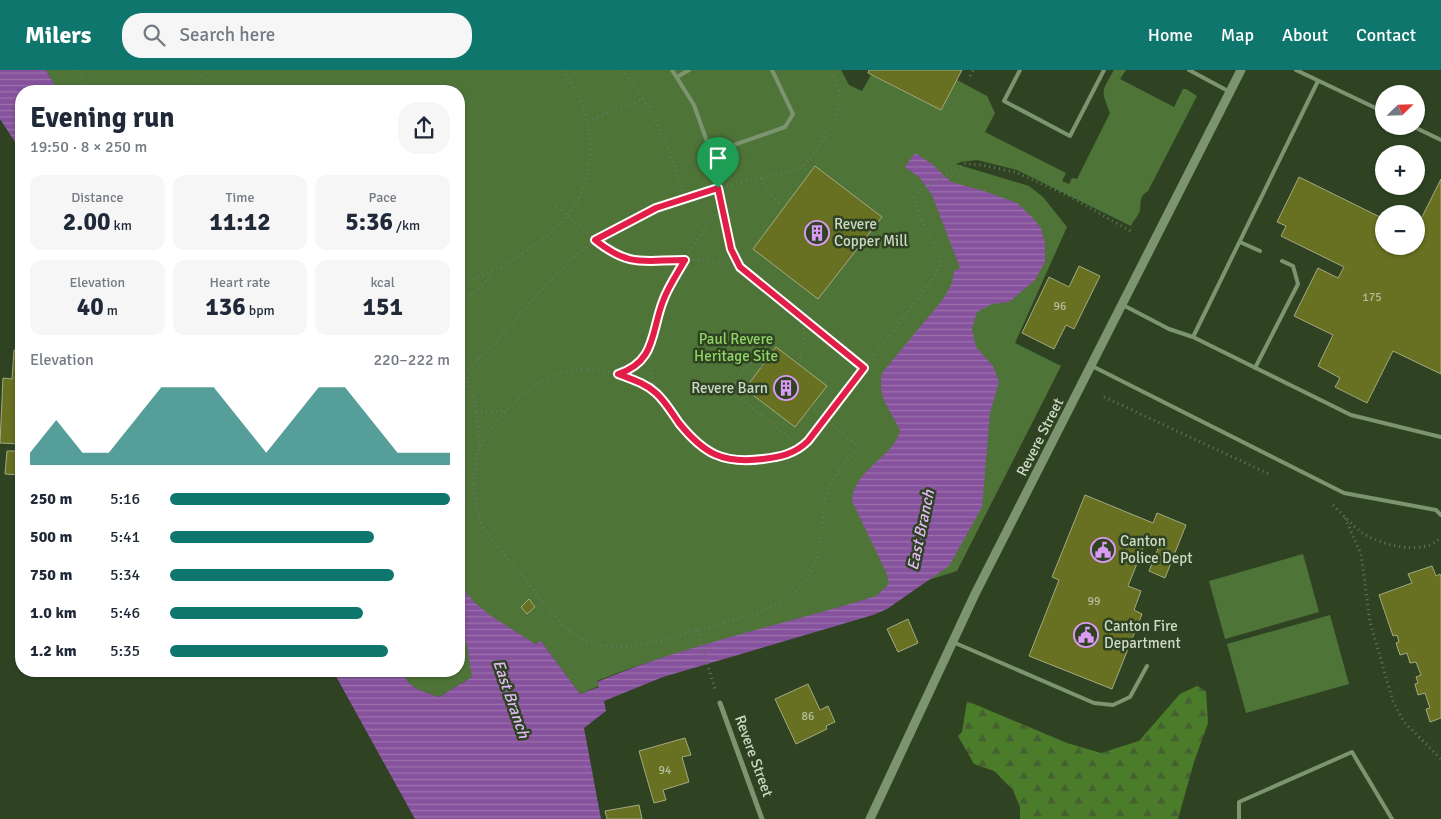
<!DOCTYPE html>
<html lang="en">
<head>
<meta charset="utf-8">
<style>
  :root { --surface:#fff; --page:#f6f6f7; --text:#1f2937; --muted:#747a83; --accent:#0f766e }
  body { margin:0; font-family:Signika,sans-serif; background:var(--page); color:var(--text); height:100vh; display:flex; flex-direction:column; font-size:19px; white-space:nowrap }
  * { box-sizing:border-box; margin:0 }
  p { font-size:16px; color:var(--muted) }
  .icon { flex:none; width:28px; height:28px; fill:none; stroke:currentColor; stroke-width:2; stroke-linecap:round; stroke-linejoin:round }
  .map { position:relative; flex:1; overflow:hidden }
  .drawer { position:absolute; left:15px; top:15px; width:450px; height:592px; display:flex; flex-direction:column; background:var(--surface); border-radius:20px; box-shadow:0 1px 4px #0004 }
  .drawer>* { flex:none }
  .needle { width:32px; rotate:67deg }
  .tools { position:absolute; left:1375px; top:15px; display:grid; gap:10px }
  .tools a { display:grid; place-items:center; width:50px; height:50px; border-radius:50%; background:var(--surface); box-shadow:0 1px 4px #0004; font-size:25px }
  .pin { position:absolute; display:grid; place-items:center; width:42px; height:42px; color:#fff; margin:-51px -21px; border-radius:50% 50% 50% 0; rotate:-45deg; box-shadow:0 0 5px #0007 }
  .pin .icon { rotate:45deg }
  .round { display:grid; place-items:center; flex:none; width:52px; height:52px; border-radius:20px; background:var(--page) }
  .headline { display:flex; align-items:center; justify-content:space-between; height:85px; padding:0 15px }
  h1 { font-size:28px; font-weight:700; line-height:38px }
  .metrics { display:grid; grid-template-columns:repeat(3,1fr); gap:8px; height:85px; padding:5px 15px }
  .metrics div { display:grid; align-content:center; border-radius:12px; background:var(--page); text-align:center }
  .metrics b { font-size:25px; font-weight:700 }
  .metrics small { font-size:14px; font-weight:400 }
  .metrics p { font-size:14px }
  .chart { height:140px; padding:10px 15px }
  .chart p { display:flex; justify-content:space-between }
  .chart svg { width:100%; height:90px; margin-top:5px; fill:var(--accent); opacity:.7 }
  ul { padding:0 15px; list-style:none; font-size:16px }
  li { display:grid; grid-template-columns:80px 60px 1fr; align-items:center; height:38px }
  li i { height:12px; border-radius:6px; background:var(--accent) }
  header { display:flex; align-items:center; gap:30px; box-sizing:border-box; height:70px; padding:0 25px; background:var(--accent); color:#fff }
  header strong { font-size:24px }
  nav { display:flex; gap:28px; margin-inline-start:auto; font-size:18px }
  .search { width:350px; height:45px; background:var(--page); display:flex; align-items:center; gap:12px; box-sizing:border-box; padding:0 18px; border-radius:20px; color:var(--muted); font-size:19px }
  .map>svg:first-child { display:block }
  .green { fill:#4f7438 }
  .forest { fill:url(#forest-firs) }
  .water { fill:url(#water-rules) }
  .building { fill:#687021; stroke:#a4aa80 }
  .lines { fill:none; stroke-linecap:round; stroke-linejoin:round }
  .path { stroke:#66785c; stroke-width:3; stroke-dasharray:1 4; stroke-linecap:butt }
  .service { stroke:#7c9470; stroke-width:4 }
  .minor { stroke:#7c9470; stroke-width:5 }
  .tertiary { stroke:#7c9470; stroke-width:9 }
  .route-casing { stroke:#fff; stroke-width:10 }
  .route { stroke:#e11d48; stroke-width:6 }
  .labels { text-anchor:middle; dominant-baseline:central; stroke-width:5; stroke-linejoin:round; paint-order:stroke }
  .number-label { font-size:12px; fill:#b4c09d }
  .poi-label { font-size:15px; fill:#cddac6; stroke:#2f4323; text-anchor:start }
  .park-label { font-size:15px; fill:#91d468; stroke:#2f4323 }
  .street-label { font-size:15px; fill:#cddac6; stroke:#2f4323 }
  .water-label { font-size:16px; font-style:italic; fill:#e3baf7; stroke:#2f4323 }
</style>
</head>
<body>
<header>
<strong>Milers</strong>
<div class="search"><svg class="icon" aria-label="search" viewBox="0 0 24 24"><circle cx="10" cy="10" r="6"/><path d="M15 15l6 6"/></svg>Search here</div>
<nav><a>Home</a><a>Map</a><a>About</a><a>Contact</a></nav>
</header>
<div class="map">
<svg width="1441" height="749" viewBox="0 0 1441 749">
  <defs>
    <pattern id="forest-firs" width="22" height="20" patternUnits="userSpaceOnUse" patternTransform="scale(1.25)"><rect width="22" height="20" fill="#4b7c29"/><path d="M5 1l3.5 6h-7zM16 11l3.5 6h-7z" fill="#456131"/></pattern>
    <pattern id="water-rules" width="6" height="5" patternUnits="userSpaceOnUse" patternTransform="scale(1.25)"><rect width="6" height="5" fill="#86519d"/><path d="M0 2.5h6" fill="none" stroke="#9b72ad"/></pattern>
  </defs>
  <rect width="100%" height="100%" fill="#2f4323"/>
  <!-- green -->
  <path class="green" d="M46,0H841L849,15L862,21L871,5L941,40L957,10L987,26L995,43L985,62L1066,103L1062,111L1069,114L1072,108L1077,109L1110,43C1101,19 1101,23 1114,0H1126L1120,9L1174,37L1183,19H1186L1197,26L1148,121C1139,126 1141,132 1140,140C1139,145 1133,151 1131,156L1017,100L977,90L961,92L956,94L1029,116L1043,127L1067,157L1015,273L1061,296L957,501C899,519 841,538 782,554C719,571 657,587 597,611L599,616L580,624L541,571L472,607L439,627C422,620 409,620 402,601H459V21H58Z
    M1303,484L1319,542L1225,569L1209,511Z
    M1330,545L1349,614L1246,643L1227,574Z"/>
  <!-- forest -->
  <path class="forest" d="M1197,616L1206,621L1208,653L1194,692L1178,749H1020V737L1013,720L994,701L974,694L958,666L962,662L967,631L1067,673L1101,683L1139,671L1180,624Z"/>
  <!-- water -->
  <path class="water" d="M0,0H46L58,21H21V81L0,49Z
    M915,83L932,94L951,112L984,121L1017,133L1032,147L1041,158L1045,174V192L1035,210L1009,232L992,234L977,242L972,259L976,277L993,296L999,312L990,343L982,437L949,496L887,539L873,545L663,607L604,631L606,641L584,658L601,749H415L333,601H402C409,620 422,620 439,627L472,607L467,575L459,558V514L474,532L491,546L535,574L541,571L580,624L599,617L597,612C687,574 783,555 876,526L886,517L889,513L886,502L852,431C854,398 894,388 900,360C890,339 877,328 882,303L944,228L952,213L954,201L960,198L932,125L920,108L905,97Z"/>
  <!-- building -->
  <path class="building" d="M869,0H962L941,40L868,3Z
    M815,96L882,147L818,229L753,179Z
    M1299,107L1384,149V170L1382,175L1403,185L1407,176H1416V159L1441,109V304L1393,281L1367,333L1335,317L1340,308L1318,296L1333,265L1294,246L1318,198L1338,208L1344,197L1281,166L1286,156L1277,152Z
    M1079,196L1100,206L1074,259L1066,255L1054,279L1022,263L1049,207L1069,217Z
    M776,277L827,316L795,357L745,319Z
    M14,280L21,281V374L0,373L3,308L12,309Z
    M17,375H21V405L5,404L7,381H17Z
    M1085,425L1153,453L1157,443L1186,455L1165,508L1149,501L1159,476L1146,471L1128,516L1141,521L1134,540L1142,544L1112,619L1029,586L1059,510L1052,507Z
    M1432,496L1436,506L1440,504L1441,506V648L1430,652L1426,639L1430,638L1425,623L1418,625L1415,614L1418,613L1416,607L1421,605L1416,592L1410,593L1407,583L1400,585L1396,573L1399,572L1397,565L1393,566L1379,525L1412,513L1408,504Z
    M529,529L535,537L527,544L521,537Z
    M908,549L918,573L898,582L887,559Z
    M808,614L820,640L828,636L835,652L826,656L827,659L796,674L775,629Z
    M685,668L691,685L682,687L689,712L663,720L666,730L654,733L639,681Z
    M639,735L642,749H607L605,741Z"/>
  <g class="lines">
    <!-- path -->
    <path class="path" d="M77,0L90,21
      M622,0C653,37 672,81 684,128
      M970,6L973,0
      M188,21L207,0
      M588,51L643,29
      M713,96C720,127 722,171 740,197L864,298
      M761,108L769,123L781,134
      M556,137L607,179L627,189L649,192L701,189L738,196
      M459,213C485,206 508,194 531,178C568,151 590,125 590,77C590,47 581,24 562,0
      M459,235L475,222L495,202
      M793,241C806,257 808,269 799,289
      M459,294C474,320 480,350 479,380
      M762,297L753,290L729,320L802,377
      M588,299C611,301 634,306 653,320C669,332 679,355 694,370C702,377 712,385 723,388C744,394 783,390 801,378C811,370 818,359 826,349L858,377C847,392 833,405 827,423C818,453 826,482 805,511C799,520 787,529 776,535C754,546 729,551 705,558C672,567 635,581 601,575C586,572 573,564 561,554L485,460C474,438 471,414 476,389C479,378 486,368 492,359C515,326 546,300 588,299Z
      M464,303C511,262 544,207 595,171C632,144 678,128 721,117C748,111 776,106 802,97C815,84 839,48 840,29C840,19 834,9 830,0
      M620,304L640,292L649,280
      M657,323C631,262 683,184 721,139
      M1104,327L1271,405
      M811,336L826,349L936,204L940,195L939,187L916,138L914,129L920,121L950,102L965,94L982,95L1015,102L1069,126L1132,162
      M476,342H495L505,340
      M1333,435C1342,444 1351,454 1361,462C1379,475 1425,487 1441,467
      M1345,448L1361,484L1370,552L1393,631L1404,652L1441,689
      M697,560L715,619
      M434,601V604"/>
    <!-- service -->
    <path class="service" d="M672,0L694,35L711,83L785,57L793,44L772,0
      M1020,0L1004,31L1070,66L1104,0
      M1189,0L1230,22
      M1296,0L1384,42
      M677,7L689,0
      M1412,56L1441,70
      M1240,172L1260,181
      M1123,235L1169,259L1193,267L1351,345L1441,367
      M1193,267L1318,11
      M1092,296L1344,423L1436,440L1441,445
      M1255,298L1298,214L1293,196L1282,191
      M953,572L1094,633L1113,635L1130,627L1147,596
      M1239,749V732L1352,682L1392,749"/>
    <!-- minor -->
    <path class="minor" d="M720,633L762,749"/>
    <!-- tertiary -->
    <path class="tertiary" d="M870,749L975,524L1241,0"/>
  </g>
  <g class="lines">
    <defs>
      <path id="route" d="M718,118L731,179L740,197L864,298L808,371C795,384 780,387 763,389C723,394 704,384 679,353C672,343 665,331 656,323C645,313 631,309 618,304C656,292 651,262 663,231C668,217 677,204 685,190C644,190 630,198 595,170L656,138Z"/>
    </defs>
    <!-- route casing -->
    <use href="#route" class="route-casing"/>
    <!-- route -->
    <use href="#route" class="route"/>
  </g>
  <!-- icons -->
  <defs>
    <symbol id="building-ring" viewBox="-11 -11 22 22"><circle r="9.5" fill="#2f4323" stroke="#da9af6" stroke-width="1.5"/><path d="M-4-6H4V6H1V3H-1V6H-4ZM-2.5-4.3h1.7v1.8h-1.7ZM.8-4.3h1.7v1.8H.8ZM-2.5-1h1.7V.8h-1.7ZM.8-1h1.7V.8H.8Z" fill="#da9af6"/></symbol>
    <symbol id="civic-ring" viewBox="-11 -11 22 22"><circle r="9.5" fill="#2f4323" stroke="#da9af6" stroke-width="1.5"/><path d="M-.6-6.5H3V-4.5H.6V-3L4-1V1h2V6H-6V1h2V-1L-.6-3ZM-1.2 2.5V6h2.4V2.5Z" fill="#da9af6"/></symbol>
  </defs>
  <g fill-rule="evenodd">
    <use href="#building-ring" x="803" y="149" width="28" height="28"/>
    <use href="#building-ring" x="772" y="304" width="28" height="28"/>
    <use href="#civic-ring" x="1089" y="466" width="28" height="28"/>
    <use href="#civic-ring" x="1072" y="551" width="28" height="28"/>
  </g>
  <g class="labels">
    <!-- number labels -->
    <g class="number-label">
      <text x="1372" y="227">175</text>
      <text x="1060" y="236">96</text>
      <text x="1094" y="531">99</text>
      <text x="808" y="646">86</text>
      <text x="665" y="700">94</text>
    </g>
    <!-- poi labels -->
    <g class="poi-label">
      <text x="834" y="154">Revere<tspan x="834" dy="17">Copper Mill</tspan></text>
      <text x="768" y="318" text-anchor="end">Revere Barn</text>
      <text x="1120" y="471">Canton<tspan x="1120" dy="17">Police Dept</tspan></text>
      <text x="1104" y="556">Canton Fire<tspan x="1104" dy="17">Department</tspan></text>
    </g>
    <!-- park labels -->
    <g class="park-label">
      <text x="736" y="269">Paul Revere<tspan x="736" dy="17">Heritage Site</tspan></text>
    </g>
    <!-- street labels -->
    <g class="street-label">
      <text transform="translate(1040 367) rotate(-63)">Revere Street</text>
      <text transform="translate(754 686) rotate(70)">Revere Street</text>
    </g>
    <!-- water labels -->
    <g class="water-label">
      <text transform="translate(921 460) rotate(-78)">East Branch</text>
      <text transform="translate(511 629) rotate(71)">East Branch</text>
    </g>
  </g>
</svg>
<div class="tools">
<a><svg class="needle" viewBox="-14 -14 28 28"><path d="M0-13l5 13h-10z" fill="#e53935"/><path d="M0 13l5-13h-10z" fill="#747a83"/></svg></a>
<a>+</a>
<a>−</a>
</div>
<div class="pin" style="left:718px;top:118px;background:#1e9e55"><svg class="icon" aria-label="arrive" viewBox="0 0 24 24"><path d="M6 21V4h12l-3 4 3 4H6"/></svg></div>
<section class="drawer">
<div class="headline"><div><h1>Evening run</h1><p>19:50 · 8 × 250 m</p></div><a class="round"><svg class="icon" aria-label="share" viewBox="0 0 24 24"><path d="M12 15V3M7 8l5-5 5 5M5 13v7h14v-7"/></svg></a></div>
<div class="metrics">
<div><p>Distance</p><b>2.00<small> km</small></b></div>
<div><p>Time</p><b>11:12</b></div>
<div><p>Pace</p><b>5:36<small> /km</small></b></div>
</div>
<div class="metrics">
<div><p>Elevation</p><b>40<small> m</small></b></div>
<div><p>Heart rate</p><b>136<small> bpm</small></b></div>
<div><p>kcal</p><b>151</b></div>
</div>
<div class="chart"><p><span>Elevation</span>220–222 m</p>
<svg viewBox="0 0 160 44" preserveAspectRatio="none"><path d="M0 44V38L10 22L20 38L30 38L40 22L50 6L60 6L70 6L80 22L90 38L100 22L110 6L120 6L130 22L140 38L150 38L160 38V44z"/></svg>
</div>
<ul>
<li><b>250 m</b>5:16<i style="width:100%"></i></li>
<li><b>500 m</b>5:41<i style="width:73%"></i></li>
<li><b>750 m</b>5:34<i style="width:80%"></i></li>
<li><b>1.0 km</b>5:46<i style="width:69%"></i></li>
<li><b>1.2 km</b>5:35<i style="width:78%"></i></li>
</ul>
</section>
</div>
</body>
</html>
